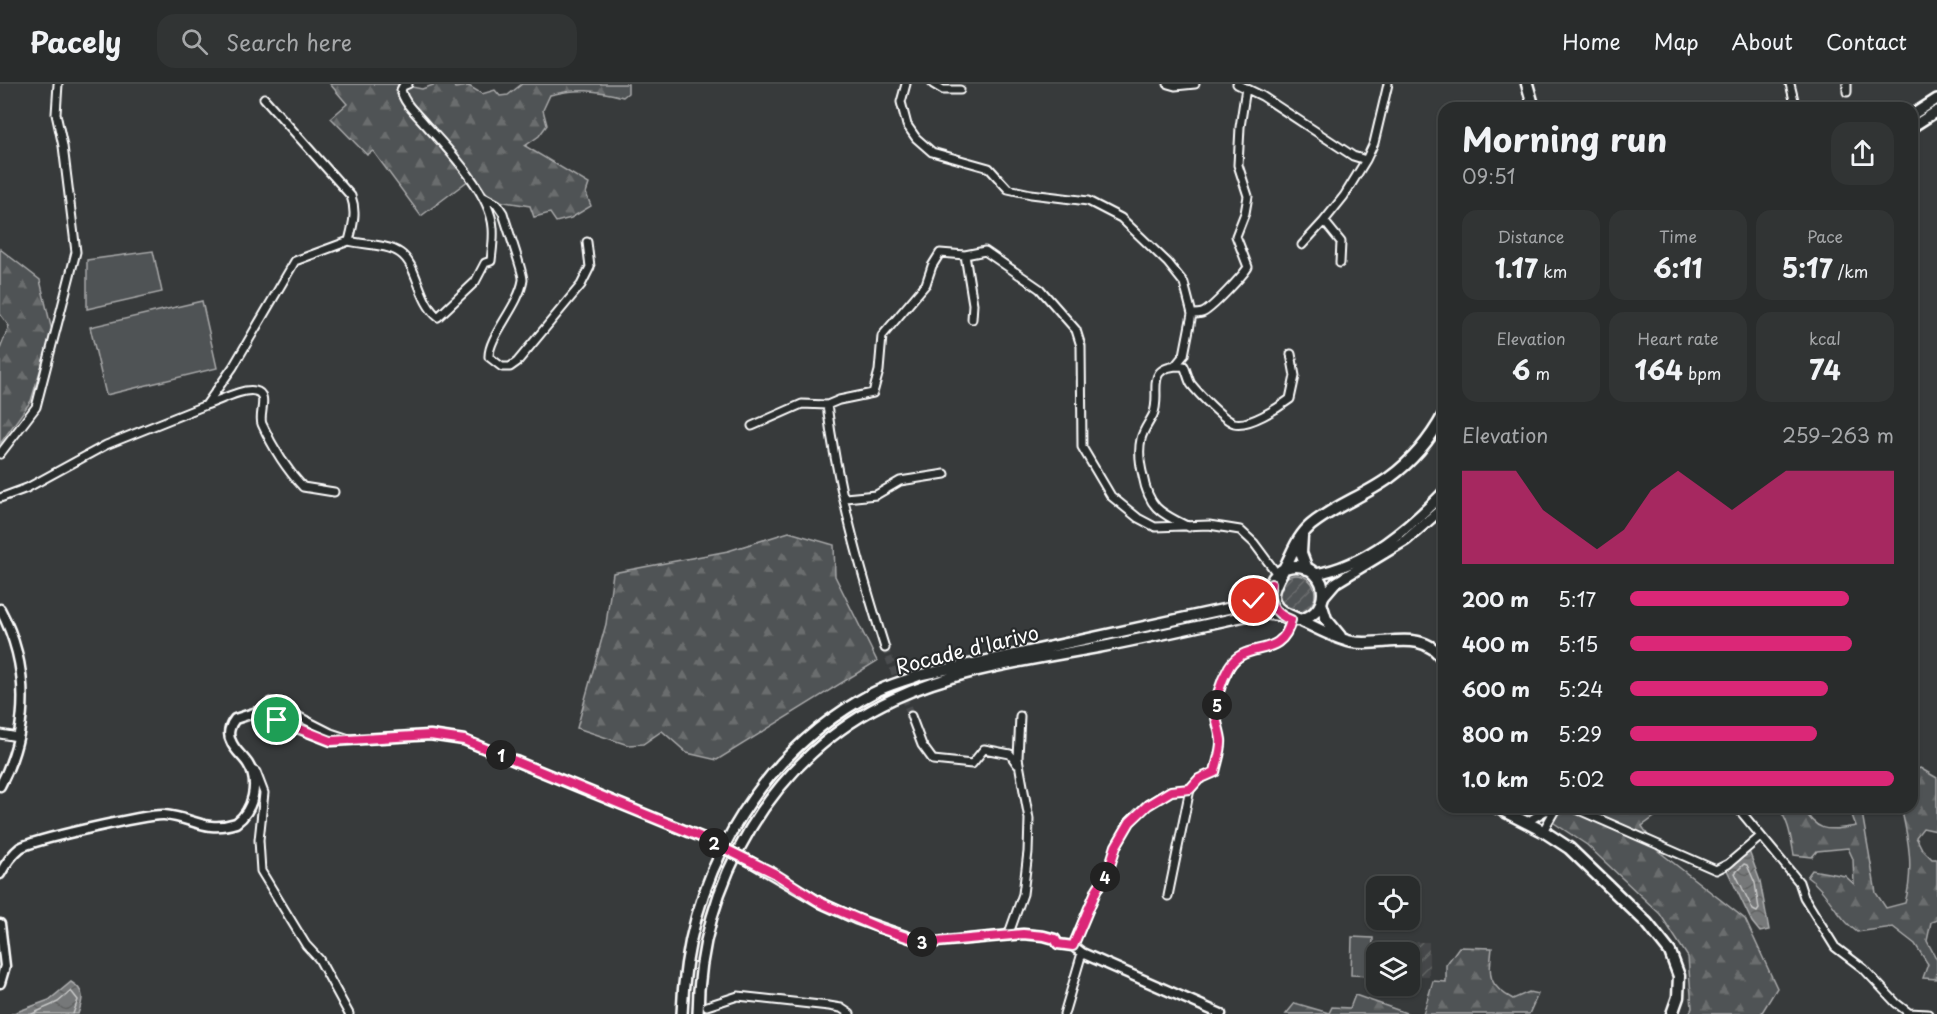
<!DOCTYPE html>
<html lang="en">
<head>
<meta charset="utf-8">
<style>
  :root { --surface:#292c2c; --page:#313434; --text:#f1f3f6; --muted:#a5a7a9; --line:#454848; --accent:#db2777 }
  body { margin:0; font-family:"Playpen Sans",sans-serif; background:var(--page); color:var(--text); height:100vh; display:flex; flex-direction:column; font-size:22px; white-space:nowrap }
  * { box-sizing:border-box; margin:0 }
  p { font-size:20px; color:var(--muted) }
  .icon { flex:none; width:33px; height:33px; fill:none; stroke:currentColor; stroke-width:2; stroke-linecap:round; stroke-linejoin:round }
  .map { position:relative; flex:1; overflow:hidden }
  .panel { position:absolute; left:1438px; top:18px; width:480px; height:711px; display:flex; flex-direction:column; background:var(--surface); border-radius:18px; box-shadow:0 2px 4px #0004,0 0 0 2px var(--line) }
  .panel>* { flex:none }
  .buttons { position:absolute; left:1366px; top:792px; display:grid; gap:12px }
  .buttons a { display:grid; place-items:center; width:54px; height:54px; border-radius:12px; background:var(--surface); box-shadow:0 2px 4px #0004,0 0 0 2px var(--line); font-size:30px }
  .pin { position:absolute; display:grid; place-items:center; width:51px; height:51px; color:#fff; margin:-26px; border:3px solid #fff; border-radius:50%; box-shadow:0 2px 6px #0007 }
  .km { position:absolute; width:30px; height:30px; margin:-15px; border-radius:50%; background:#222; color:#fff; font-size:16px; line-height:30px; text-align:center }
  .round { display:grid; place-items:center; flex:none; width:63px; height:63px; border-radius:18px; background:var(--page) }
  .head { display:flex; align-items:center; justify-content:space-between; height:102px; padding:0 24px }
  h1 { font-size:33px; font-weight:700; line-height:45px }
  .metrics { display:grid; grid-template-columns:repeat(3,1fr); gap:9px; height:102px; padding:6px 24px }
  .metrics div { display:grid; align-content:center; border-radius:15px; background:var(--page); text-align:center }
  .metrics b { font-size:26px; font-weight:700 }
  .metrics small { font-size:16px; font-weight:400 }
  .metrics p { font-size:16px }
  .chart { height:168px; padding:12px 24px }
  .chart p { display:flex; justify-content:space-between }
  .chart svg { width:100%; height:108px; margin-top:6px; fill:var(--accent); opacity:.7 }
  ul { padding:0 24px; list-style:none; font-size:20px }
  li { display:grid; grid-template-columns:96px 72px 1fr; align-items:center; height:45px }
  li i { height:15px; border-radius:8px; background:var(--accent) }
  header { display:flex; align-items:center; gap:36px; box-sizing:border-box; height:84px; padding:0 30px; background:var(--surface); border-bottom:2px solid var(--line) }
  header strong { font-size:28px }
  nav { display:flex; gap:33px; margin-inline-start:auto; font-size:21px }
  .search { width:420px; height:54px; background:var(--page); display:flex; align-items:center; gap:15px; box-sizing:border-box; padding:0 21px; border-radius:18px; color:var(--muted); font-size:22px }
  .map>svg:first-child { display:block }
  .industrial { fill:url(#industrial-furrows) }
  .green { fill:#505354; stroke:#a8a9aa; stroke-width:1.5 }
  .forest { fill:url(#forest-firs); stroke:#a8a9aa; stroke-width:1.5 }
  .garden { fill:url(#garden-furrows); stroke:#a8a9aa; stroke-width:1.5 }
  .water { fill:url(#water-waves); stroke:#adaeaf; stroke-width:1.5 }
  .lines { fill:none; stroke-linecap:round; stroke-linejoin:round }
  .shore { stroke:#c8c9c9; stroke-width:1.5 }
  .minor-tunnel { stroke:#4b4e4f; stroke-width:7; stroke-dasharray:7 3.5; stroke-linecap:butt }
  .minor-casing { stroke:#fff; stroke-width:11 }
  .tertiary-casing { stroke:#fff; stroke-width:13 }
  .secondary-casing { stroke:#fff; stroke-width:14 }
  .primary-casing { stroke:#fff; stroke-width:15 }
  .minor { stroke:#2a2d2e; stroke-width:7 }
  .tertiary { stroke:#2a2d2e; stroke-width:8 }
  .secondary { stroke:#2a2d2e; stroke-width:9 }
  .primary { stroke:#2a2d2e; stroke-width:10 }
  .tertiary-bridge-casing { stroke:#fff; stroke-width:13; stroke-linecap:butt }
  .tertiary-bridge { stroke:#2a2d2e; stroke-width:8 }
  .route-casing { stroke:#fff; stroke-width:12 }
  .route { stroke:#db2777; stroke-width:8 }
  .labels { text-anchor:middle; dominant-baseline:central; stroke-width:4.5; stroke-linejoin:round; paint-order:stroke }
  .street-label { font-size:20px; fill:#fff; stroke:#2a2d2e }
</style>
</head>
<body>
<header>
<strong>Pacely</strong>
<div class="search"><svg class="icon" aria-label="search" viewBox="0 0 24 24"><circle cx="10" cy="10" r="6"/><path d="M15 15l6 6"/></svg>Search here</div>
<nav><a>Home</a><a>Map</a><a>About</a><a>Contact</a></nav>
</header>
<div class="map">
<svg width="1937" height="930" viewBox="0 0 1937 930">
  <defs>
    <pattern id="industrial-furrows" width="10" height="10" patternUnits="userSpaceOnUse" patternTransform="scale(1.5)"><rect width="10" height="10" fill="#444748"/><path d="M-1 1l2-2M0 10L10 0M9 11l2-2" fill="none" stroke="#606363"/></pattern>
    <pattern id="forest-firs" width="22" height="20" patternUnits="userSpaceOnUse" patternTransform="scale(1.5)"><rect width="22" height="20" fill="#505354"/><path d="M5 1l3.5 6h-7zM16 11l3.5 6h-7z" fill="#6a6d6e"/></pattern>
    <pattern id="garden-furrows" width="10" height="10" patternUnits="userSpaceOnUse" patternTransform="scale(1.5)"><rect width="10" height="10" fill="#505354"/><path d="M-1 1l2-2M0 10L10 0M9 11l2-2" fill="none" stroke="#6a6d6e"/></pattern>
    <pattern id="water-waves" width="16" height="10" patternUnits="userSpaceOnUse" patternTransform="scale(1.5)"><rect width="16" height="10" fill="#767879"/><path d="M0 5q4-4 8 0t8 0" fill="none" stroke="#616262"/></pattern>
  </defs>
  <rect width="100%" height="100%" fill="#373a3b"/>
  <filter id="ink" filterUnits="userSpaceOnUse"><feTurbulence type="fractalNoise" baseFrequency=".0167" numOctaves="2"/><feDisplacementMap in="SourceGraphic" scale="12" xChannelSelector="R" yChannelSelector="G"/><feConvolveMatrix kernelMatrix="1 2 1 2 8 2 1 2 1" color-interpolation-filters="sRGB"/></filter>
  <g filter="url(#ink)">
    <!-- industrial -->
    <path class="industrial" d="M1416,858H1429V892H1416Z"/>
    <!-- green -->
    <path class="green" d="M153,167L162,208L87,225V176Z
      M202,217L217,284L106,311L90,243Z
      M1352,853L1373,854L1372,892L1351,891Z"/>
    <!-- forest -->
    <path class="forest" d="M330,0H396L422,5L436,0H453L455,4L469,2L482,10L495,6L500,12L508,11L522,0H628V9L623,13C597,6 577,4 550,11L543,26L547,41L539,52L525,62L589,100L586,109L591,122L571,134L556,138L550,129L534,133L530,122L493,116L473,93L421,132L373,67L367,71L331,34L347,20Z
      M0,165L40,196L52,247L31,317L0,360V265L9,242L0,230Z
      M789,448L834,461L835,492L877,577L717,676L687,669L662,647L643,660L628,661L577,644L606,540L613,489L728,467Z
      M1920,684L1937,694V747L1923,744L1916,753L1922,765L1932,775H1937V836L1931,838L1927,857L1937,876V895L1923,894L1928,880L1915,860L1893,843L1857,848C1836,833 1828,807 1807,793L1812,786L1845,792L1854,800L1853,775L1848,764L1817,767L1812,773L1794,771C1791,755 1789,735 1777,723H1802C1818,750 1828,746 1856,742L1849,723H1861L1876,809L1886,824L1905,819C1914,785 1909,757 1901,723H1912L1913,687Z
      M1530,723H1668L1642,742L1657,766L1745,835L1777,904L1761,930H1689L1692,924L1688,873L1660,830L1587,761Z
      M1459,863L1492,864C1489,892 1487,901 1513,915L1529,908L1538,910L1529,930H1423L1433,897L1446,898V881Z
      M1355,911L1409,930H1286L1295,919L1329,929L1332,923L1350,924Z"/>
    <!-- garden -->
    <path class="garden" d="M1277 510a19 19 0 1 1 38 0a19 19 0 1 1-38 0Z"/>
    <!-- water -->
    <path class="water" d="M1749,767L1760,797L1769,846L1760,848L1752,838L1727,786Z
      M71,898C86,907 83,916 78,930H11L49,916Z"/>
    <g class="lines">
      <!-- shore -->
      <path class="shore" d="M1744,780L1747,781L1755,799L1759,825L1757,828L1753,826L1735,789Z
        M32,930L58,918L71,907L78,916L73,930"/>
      <!-- minor-tunnel -->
      <path class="minor-tunnel" d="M885,564L911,632"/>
      <defs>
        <path id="minor" d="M906,0L901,18L907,41L916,54L932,68L989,84L1008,105L1031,110L1088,117L1121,134L1168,179L1184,199L1192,230C1196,230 1199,230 1202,229C1211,226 1244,190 1248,183L1236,152L1245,129L1248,112L1238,81L1240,43L1246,4
          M933,0L943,6H960
          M1168,0L1175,2L1195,0
          M1237,0L1262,12L1353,72L1366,76L1374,59L1388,0
          M1790,0L1796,24
          M1847,8V0
          M482,112L497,120L503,129C506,140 524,190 523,196C519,222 488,253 489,273L502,283H510L517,278L581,201L590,183L587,158
          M349,157C364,161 387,160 400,169C418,181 418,217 438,233L475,198L485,179L491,177C492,167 494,155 493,144C491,110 448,65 425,40C416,29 404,20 401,6L403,2L408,0
          M1302,161L1324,137
          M1340,179L1341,158L1324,137L1344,112L1366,76
          M972,235L973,220L965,171L985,167L1040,205L1076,246L1081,262L1082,363L1111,412L1138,434L1155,443L1209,441L1240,446L1254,459L1277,490
          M1175,282L1184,271L1192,230
          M206,321C219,317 242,304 255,307C270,310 258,331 262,340C272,362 287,386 303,403L334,408
          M752,342L802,320L827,321
          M0,370L36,323L76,168L63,62L56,30L58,0
          M0,414L27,404L106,361L206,321L233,283L295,177L349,157C353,141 357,128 351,112L264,14
          M845,414L876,411L900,397L945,390
          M1189,443C1161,429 1149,425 1143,392C1140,380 1138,368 1141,355C1143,346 1149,339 1153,331C1163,309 1141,281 1184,282C1187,288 1188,295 1191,300C1198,309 1224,336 1234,339C1249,343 1278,324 1290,315L1295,292L1291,270
          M885,564C860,485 837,403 827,321L839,316L873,309L879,287L882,252L926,200L932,182L940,169L965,171
          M270,618L331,649L349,655
          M911,632L922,661L933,676L972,680L984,665L1010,670L1017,680
          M0,650L18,653
          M252,686L256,688L264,709L259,756L261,787L306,861L319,875L349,930
          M1572,723L1716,786L1728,780L1760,753
          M1737,723L1799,798L1804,813L1835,863L1864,885L1896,919L1909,929L1928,930
          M1527,738L1545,727L1555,726L1543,747
          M1168,812L1190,705L1199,695L1215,688C1217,678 1222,665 1221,656C1220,648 1217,640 1216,633C1214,616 1222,598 1229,584C1245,555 1282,577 1291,536
          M1008,852L1023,810L1028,768L1029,735L1018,674L1020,632
          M1073,862L1097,805L1108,788L1116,762L1130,738L1147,721L1171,707L1190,705
          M707,922L738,912L829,922L841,924L850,930
          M1064,930L1082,869"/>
        <path id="tertiary" d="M0,525C30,581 30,646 0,702
          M751,778L821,819L856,835L925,859L1023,850L1044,852L1055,855L1058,860L1073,862L1082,869L1221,930
          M0,790C5,781 11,771 20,764C32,756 147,730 164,731C192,733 205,749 236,739C253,727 260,699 248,680C243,672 234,666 231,657C227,650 230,641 235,635L257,628L331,657L430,651L464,656L701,753
          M0,840L5,882L0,899"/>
        <path id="secondary" d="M1912,31L1937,15
          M1912,43L1937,27
          M1315,490C1365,482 1410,443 1444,408
          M1323,513L1335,499L1406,456L1444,423
          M682,930C686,797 754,672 873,609C888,601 905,597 920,591L1230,524C1247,519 1260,516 1271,500
          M698,930C699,799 772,671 893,615C957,585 1031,576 1100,563C1153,553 1206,540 1260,529L1282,532"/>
        <path id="primary" d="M1527,0L1534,24
          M1444,330C1430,356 1414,376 1389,394C1364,412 1334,422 1311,441C1299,451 1294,465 1287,479C1278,497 1259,518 1289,531C1310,540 1330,553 1352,558C1383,564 1423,542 1444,577
          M1302,452L1301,469L1307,485
          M1269 509a27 27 0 1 1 54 0a27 27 0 1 1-54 0Z
          M1321,519L1326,535L1340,552
          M1496,723L1543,747L1569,764L1647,839L1670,868L1679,892L1678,913L1672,930"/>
      </defs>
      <!-- minor casing -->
      <use href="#minor" class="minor-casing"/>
      <!-- tertiary casing -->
      <use href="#tertiary" class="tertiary-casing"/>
      <!-- secondary casing -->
      <use href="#secondary" class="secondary-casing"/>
      <!-- primary casing -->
      <use href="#primary" class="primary-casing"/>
      <!-- minor -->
      <use href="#minor" class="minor"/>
      <!-- tertiary -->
      <use href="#tertiary" class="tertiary"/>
      <!-- secondary -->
      <use href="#secondary" class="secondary"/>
      <!-- primary -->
      <use href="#primary" class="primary"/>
      <defs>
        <path id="tertiary-bridge" d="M701,753L751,778"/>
      </defs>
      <!-- tertiary-bridge casing -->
      <use href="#tertiary-bridge" class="tertiary-bridge-casing"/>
      <!-- tertiary-bridge -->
      <use href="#tertiary-bridge" class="tertiary-bridge"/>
    </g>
  </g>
  <g class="lines" filter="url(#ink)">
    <defs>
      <path id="route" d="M277,636L331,657L430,651L464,656L701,753L774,789L821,819L879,844L925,859L1023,850L1044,852L1055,855L1058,860L1073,862L1097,805L1108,788L1116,762L1130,738L1148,721L1171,707L1190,705L1199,695L1215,688C1217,678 1222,665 1221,656C1220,648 1217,640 1216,633C1214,617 1221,597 1229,583C1245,555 1282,577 1291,536C1274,530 1267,517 1271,500L1264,510L1254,517"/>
    </defs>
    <!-- route casing -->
    <use href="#route" class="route-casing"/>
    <!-- route -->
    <use href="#route" class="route"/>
  </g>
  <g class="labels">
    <!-- street labels -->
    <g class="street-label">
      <text transform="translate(967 565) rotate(-14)">Rocade d'Iarivo</text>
    </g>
  </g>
</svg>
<div class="buttons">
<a><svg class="icon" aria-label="locate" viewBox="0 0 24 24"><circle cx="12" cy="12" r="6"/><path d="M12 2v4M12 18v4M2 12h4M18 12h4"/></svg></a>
<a><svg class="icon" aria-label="layers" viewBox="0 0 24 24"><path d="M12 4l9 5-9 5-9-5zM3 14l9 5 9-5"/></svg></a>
</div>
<div class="pin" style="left:277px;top:636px;background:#1e9e55"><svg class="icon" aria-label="arrive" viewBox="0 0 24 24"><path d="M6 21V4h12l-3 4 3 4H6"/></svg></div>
<div class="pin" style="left:1254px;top:517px;background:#d93025"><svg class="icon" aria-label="check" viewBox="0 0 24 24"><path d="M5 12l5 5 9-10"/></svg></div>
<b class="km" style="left:501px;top:671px">1</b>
<b class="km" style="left:714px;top:759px">2</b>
<b class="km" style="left:922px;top:858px">3</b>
<b class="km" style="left:1105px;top:793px">4</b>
<b class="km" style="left:1217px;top:621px">5</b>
<section class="panel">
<div class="head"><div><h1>Morning run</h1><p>09:51</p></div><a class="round"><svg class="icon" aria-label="share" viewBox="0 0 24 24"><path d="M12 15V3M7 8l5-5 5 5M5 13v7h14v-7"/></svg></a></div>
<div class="metrics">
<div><p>Distance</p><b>1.17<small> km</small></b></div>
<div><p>Time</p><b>6:11</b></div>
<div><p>Pace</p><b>5:17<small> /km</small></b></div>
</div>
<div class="metrics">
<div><p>Elevation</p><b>6<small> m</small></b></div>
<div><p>Heart rate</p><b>164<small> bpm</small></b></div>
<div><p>kcal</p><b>74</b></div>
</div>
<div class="chart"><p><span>Elevation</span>259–263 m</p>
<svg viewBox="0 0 160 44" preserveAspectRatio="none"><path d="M0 44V6L10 6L20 6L30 22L40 30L50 38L60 30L70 14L80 6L90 14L100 22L110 14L120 6L130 6L140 6L150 6L160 6V44z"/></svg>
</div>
<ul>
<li><b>200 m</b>5:17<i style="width:83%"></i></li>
<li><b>400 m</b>5:15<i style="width:84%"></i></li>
<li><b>600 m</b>5:24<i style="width:75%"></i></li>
<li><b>800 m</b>5:29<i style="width:71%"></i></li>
<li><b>1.0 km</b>5:02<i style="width:100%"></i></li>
</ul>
</section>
</div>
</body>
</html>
